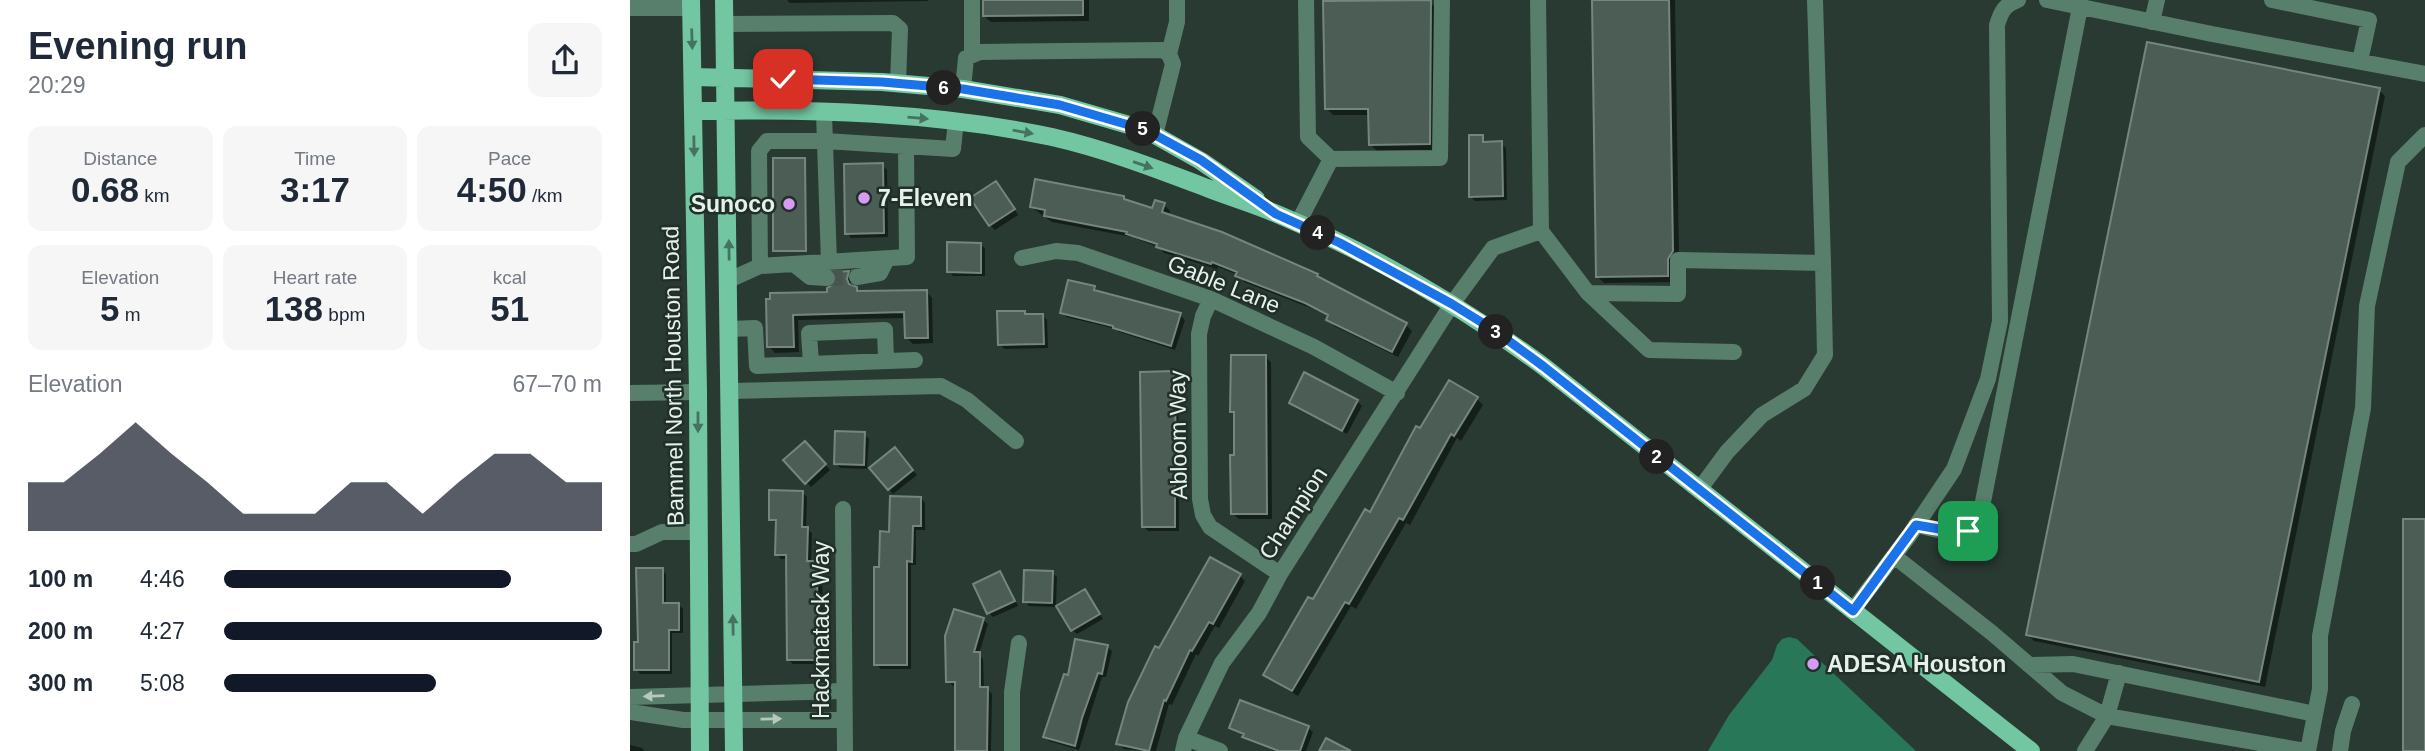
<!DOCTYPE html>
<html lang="en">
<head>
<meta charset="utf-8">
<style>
  :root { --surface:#fff; --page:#f6f6f7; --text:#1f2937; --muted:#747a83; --accent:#111827 }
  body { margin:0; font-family:Arial,sans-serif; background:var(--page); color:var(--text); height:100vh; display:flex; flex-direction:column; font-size:26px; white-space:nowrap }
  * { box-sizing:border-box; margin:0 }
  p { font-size:23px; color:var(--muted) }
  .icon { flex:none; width:38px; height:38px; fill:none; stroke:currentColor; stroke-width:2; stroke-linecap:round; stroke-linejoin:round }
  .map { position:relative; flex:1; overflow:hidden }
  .drawer { display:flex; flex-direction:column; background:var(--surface); width:630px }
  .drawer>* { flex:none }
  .pin { position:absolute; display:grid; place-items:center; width:60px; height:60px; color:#fff; margin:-30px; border-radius:14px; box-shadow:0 4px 10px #0006 }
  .km { position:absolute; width:35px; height:35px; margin:-18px; border-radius:50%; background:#222; color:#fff; font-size:19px; line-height:35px; text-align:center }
  .round { display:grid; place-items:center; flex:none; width:74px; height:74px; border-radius:14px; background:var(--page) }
  .head { display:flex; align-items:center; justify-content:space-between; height:119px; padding:0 28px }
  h1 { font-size:38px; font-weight:600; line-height:52px }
  .figures { display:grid; grid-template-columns:repeat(3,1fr); gap:10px; height:119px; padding:7px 28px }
  .figures div { display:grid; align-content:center; border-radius:14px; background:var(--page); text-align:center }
  .figures b { font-size:35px; font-weight:600 }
  .figures small { font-size:19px; font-weight:400 }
  .figures p { font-size:19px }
  .chart { height:196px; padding:14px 28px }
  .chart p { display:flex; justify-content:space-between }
  .chart svg { width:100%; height:126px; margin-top:7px; fill:var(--accent); opacity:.7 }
  ul { padding:0 28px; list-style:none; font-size:23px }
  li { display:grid; grid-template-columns:112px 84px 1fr; align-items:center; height:52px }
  li i { height:18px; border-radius:9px; background:var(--accent) }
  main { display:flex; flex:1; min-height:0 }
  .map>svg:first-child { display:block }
  .water { fill:#277758 }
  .shadow { fill:#0007 }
  .building { fill:#4c5d55; stroke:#74867d; stroke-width:2 }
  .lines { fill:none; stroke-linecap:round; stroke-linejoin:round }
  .minor-tunnel { stroke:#46554e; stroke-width:16; stroke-dasharray:16 8; stroke-linecap:butt }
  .minor { stroke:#587e6c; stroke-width:16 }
  .major { stroke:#73c6a2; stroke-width:18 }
  .oneway { fill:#45735f }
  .oneway2 { fill:#b5c9bf }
  .route-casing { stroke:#fff; stroke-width:14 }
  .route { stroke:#1a73e8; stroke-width:9 }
  .poi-dot { fill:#d89af8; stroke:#202f28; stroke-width:2.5 }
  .labels { text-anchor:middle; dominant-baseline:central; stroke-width:5; stroke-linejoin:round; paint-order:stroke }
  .poi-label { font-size:23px; font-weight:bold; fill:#e7f1ec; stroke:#202f28; text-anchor:start }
  .street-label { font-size:23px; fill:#e7f1ec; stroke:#202f28 }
</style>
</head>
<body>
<main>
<section class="drawer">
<div class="head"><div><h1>Evening run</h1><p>20:29</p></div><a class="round"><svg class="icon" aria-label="share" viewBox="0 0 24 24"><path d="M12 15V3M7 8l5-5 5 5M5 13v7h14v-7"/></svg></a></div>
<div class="figures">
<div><p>Distance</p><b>0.68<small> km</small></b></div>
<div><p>Time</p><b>3:17</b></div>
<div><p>Pace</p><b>4:50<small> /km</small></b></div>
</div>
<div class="figures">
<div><p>Elevation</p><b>5<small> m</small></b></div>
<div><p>Heart rate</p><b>138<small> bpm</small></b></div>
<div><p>kcal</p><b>51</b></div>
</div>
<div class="chart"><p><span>Elevation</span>67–70 m</p>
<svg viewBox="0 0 160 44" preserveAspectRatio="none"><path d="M0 44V27L10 27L20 17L30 6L40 17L50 27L60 38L70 38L80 38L90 27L100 27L110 38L120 27L130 17L140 17L150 27L160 27V44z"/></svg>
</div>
<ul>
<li><b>100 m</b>4:46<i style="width:76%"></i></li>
<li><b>200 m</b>4:27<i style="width:100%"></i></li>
<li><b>300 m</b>5:08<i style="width:56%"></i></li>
</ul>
</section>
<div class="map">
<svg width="1795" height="751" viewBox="0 0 1795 751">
  <rect width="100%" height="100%" fill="#293a32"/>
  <!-- water -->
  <path class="water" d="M1159,637L1167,639L1286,751H1078L1099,715L1142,660L1147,645L1152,639Z"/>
  <!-- shadow -->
  <path class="shadow" d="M157,0H298V1L160,3Z
    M354,0H459V21L361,22L354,16Z
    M964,0H1045L1049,258L1043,282L974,283L968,277Z
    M800,2L806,8L805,150L747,151L740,144V115H703L697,109Z
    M1749,90L1755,96L1635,687L1404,641L1398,635Z
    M852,137L856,143H871L876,148L877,200L845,201L840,196Z
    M252,165L257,170L258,237L221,238L217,233Z
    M371,188L388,215L365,230L360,225Z
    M493,198L497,202L523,210L534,205L540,211L539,216L687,275L776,325L782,331L768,357L704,326L698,319L699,317L683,309L614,282L608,275L588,267L587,269L534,253L530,248L502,237L422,222L401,207Z
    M351,244L355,249V276H323L319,271Z
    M218,273L224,279L222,287L230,293L296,291L302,298L303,343L283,344L277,338L276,318L168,320L169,352L145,353L139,346L138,301L199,294Z
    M464,288L469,293L550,315L555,320L545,350L489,332L486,329L436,317L432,312Z
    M394,312L398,316H413L417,320L418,348L374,349L370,344Z
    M635,357L641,362L642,519H609L603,514L605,415L602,411Z
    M543,373L548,378L549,531H518L513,526Z
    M847,399L853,405L831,441L827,438L780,525L776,523L726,609L721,606L668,696L641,680L635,674L740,514Z
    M727,401L732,406L717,434L665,408L661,403Z
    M234,434L239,439L237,469L210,468L206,463Z
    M175,443L200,470L181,487L156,461Z
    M269,454L287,475L263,494L259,489Z
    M172,492L177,497L176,528L182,533L181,563H187L192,568L194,664H163L158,659V559H151L147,554V524L141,519Z
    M291,498L295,503V530H286V565H281V669H251L246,664L250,569L261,533Z
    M32,570L36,574V604H48L53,609V633H42V674H10L6,669L10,644Z
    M370,573L375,578L388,606L363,617L359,613Z
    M422,573L427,577L426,607L399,606L395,601Z
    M610,576L615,581L589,628L585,626L568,656L566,654L542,705L539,704L526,751L494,749L488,743Z
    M459,596L473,619L447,634L442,630Z
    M353,620L358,624L349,654L353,659L354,689H358L362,694L361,751H328L327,686H323L318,681Z
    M477,647L482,651L476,677H472L449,750L419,741L415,737L439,677Z
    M601,728H678L683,732L676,751H645L619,741L615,736Z
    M0,745L12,748L15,751H0Z"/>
  <!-- building -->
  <path class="building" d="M353,0H453V15L353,16Z
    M801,0L800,144L739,145L738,109H695L693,1Z
    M962,0H1039L1043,251L1038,259V276L966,277Z
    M1517,42L1750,88L1629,682L1396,635Z
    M839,135H853V142L872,141L873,196L839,197Z
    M143,158H175L176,251H143Z
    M253,163L254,233L215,234L214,164Z
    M405,179L494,196V199L522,208L525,200L535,203L532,212L592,232L688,274L687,276L777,323L762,352L696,320L698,315L675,303L605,276L607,272L582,262L581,264L526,247L527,244L496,234L497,232L414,216L415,210L400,207Z
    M366,181L385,209L359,226L340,198Z
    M317,242L351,243V273L317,272Z
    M219,271L217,279L219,284L227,287V291L297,290L298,338H275L274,312L163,315L164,347H137L136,299H140V293L197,292V288L206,283L205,272Z
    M438,280L465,286L464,290L551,313L541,346L483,328V326L430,313Z
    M367,311H395V314H413L414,344L368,345Z
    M601,355H636L637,514H601L600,455H604V412H600Z
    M544,371L547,472H545V527H512L510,372Z
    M674,372L728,400L712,431L659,403Z
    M819,380L848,397L824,436L821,434L773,520L769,518L719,604L715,602L662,691L633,675L678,597L683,599L735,509L740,512L786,426L790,428Z
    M205,431L235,432L234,465L204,464Z
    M175,441L196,464L175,484L153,460Z
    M265,447L283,470L258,490L239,468Z
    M139,490L173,491L172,527H178L177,561H188L187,596H189L190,660H157L156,555H145L146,520H139Z
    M260,496L291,497V526H283L282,562L277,561V665H244V567H249L250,531L259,532Z
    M1773,519H1795V751H1773Z
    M580,557L611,574L583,624L579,622L562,651L560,650L536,701L534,700L519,751L486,744L498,702L525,646L529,648Z
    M6,568H33V603H49V630H39V670H4V642H8Z
    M394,570L423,571L422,603L393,602Z
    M370,571L385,601L357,614L343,584Z
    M455,589L470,614L441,631L426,606Z
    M324,609L354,618L344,652H350V687H358L357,751H325V682H316L315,636Z
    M445,639L478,645L472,674L468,673L452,718L445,746L413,737L434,674L438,675Z
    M610,700L679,726L670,751H649L612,737L614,734L599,728Z
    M696,738L721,751H689Z"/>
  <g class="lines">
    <!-- minor-tunnel -->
    <path class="minor-tunnel" d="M197,278L227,277"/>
    <!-- minor -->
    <path class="minor" d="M342,0V54
      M676,0L678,137L701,159L810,158L812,0
      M908,0L911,231L958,293L1019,350L1104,352
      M1185,0L1193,263
      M1417,0L1582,34L1795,74
      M1642,0L1739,20L1730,61
      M0,8H61
      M1522,22L1527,0
      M95,24L263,23L270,29L268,84
      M539,54L547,22V0
      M333,89L336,58L350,52L533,50L539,54L543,64L525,135
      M194,113L199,263
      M668,223L701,159
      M392,258L426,251L448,253L581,299L684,347L767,393
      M165,265L180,277L197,278
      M130,266L129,151L137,141H195L323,149L326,121
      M227,277L250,273L257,259
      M99,280L130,266L277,257L276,146
      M958,293L1048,294V260L1193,263L1195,355L1174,389L1132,415L1097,452L1069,490
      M581,299L573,316L569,334L570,499L573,515L580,527L650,574
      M100,329L125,328L127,366L285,360
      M181,364L179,333L255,330L256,361
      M101,391L311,386L337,400L386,441
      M0,393L68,392
      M213,509L215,751
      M1286,525C1308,529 1338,542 1350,517L1450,7
      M0,544H6L32,532H69
      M1264,556L1362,633L1432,693L1477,716L1675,751
      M1222,611L1279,536L1324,469L1358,379L1370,321L1367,25C1371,12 1374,5 1388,0
      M1399,665L1443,664L1685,714
      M0,697L214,691
      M0,712L53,720H214
      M556,738L590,751
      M382,751V692L389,643
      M553,751L556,738L592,663L629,613L650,574L822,304L863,248L911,231
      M1455,751L1477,716L1489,673
      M1678,751L1690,689V636L1733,408L1737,306L1768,162L1795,135
      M1710,751L1713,731L1722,704"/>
    <!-- major -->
    <path class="major" d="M61,0L68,392L70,751
      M94,0L104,751
      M64,77L252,82L333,89L430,105L516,130L571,161L626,199
      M64,111C183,109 305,112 422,137C475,149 527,169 577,188C600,197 624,204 647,214C741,253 831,306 913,366L1401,751"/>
  </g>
  <!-- one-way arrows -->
  <defs><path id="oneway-solid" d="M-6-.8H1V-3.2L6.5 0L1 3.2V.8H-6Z" transform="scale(1.75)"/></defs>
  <g class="oneway">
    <use href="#oneway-solid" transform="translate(62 39) rotate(88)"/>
    <use href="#oneway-solid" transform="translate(288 118) rotate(5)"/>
    <use href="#oneway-solid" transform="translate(393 132) rotate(10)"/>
    <use href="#oneway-solid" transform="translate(64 146) rotate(89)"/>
    <use href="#oneway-solid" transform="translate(513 165) rotate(19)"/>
    <use href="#oneway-solid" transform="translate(99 250) rotate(-91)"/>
    <use href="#oneway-solid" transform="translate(68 422) rotate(90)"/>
    <use href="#oneway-solid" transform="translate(103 625) rotate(-91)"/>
  </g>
  <g class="oneway2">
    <use href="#oneway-solid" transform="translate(24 696) rotate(178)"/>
    <use href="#oneway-solid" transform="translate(141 719) rotate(-1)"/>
  </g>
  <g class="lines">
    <defs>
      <path id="route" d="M153,79L252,82L333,89L430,105L516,130L571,160L646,214L710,243L822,304L864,330L913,366L1223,611L1286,525L1327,532L1338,531"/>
    </defs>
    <!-- route casing -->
    <use href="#route" class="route-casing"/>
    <!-- route -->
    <use href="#route" class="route"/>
  </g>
  <!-- markers -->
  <g class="poi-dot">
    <circle cx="234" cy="198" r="7"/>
    <circle cx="159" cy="204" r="7"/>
    <circle cx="1183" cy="664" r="7"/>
  </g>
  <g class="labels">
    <!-- poi labels -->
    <g class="poi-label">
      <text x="248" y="198">7-Eleven</text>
      <text x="145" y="204" text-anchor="end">Sunoco</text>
      <text x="1197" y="664">ADESA Houston</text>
    </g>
    <!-- street labels -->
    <g class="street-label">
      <text transform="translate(594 284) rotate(22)">Gable Lane</text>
      <text transform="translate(43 376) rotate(-91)">Bammel North Houston Road</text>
      <text transform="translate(548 435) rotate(-91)">Abloom Way</text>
      <text transform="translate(663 513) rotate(-57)">Champion</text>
      <text transform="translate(191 630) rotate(-90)">Hackmatack Way</text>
    </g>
  </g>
</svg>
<div class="pin" style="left:1338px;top:531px;background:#1e9e55"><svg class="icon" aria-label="arrive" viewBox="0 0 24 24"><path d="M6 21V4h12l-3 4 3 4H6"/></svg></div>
<div class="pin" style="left:153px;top:79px;background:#d93025"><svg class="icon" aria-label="check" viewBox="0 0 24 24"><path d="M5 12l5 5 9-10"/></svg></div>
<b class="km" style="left:1188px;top:583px">1</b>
<b class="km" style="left:1027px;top:457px">2</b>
<b class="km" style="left:866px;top:332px">3</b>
<b class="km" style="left:688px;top:233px">4</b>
<b class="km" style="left:513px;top:129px">5</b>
<b class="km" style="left:314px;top:88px">6</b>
</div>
</main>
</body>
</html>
